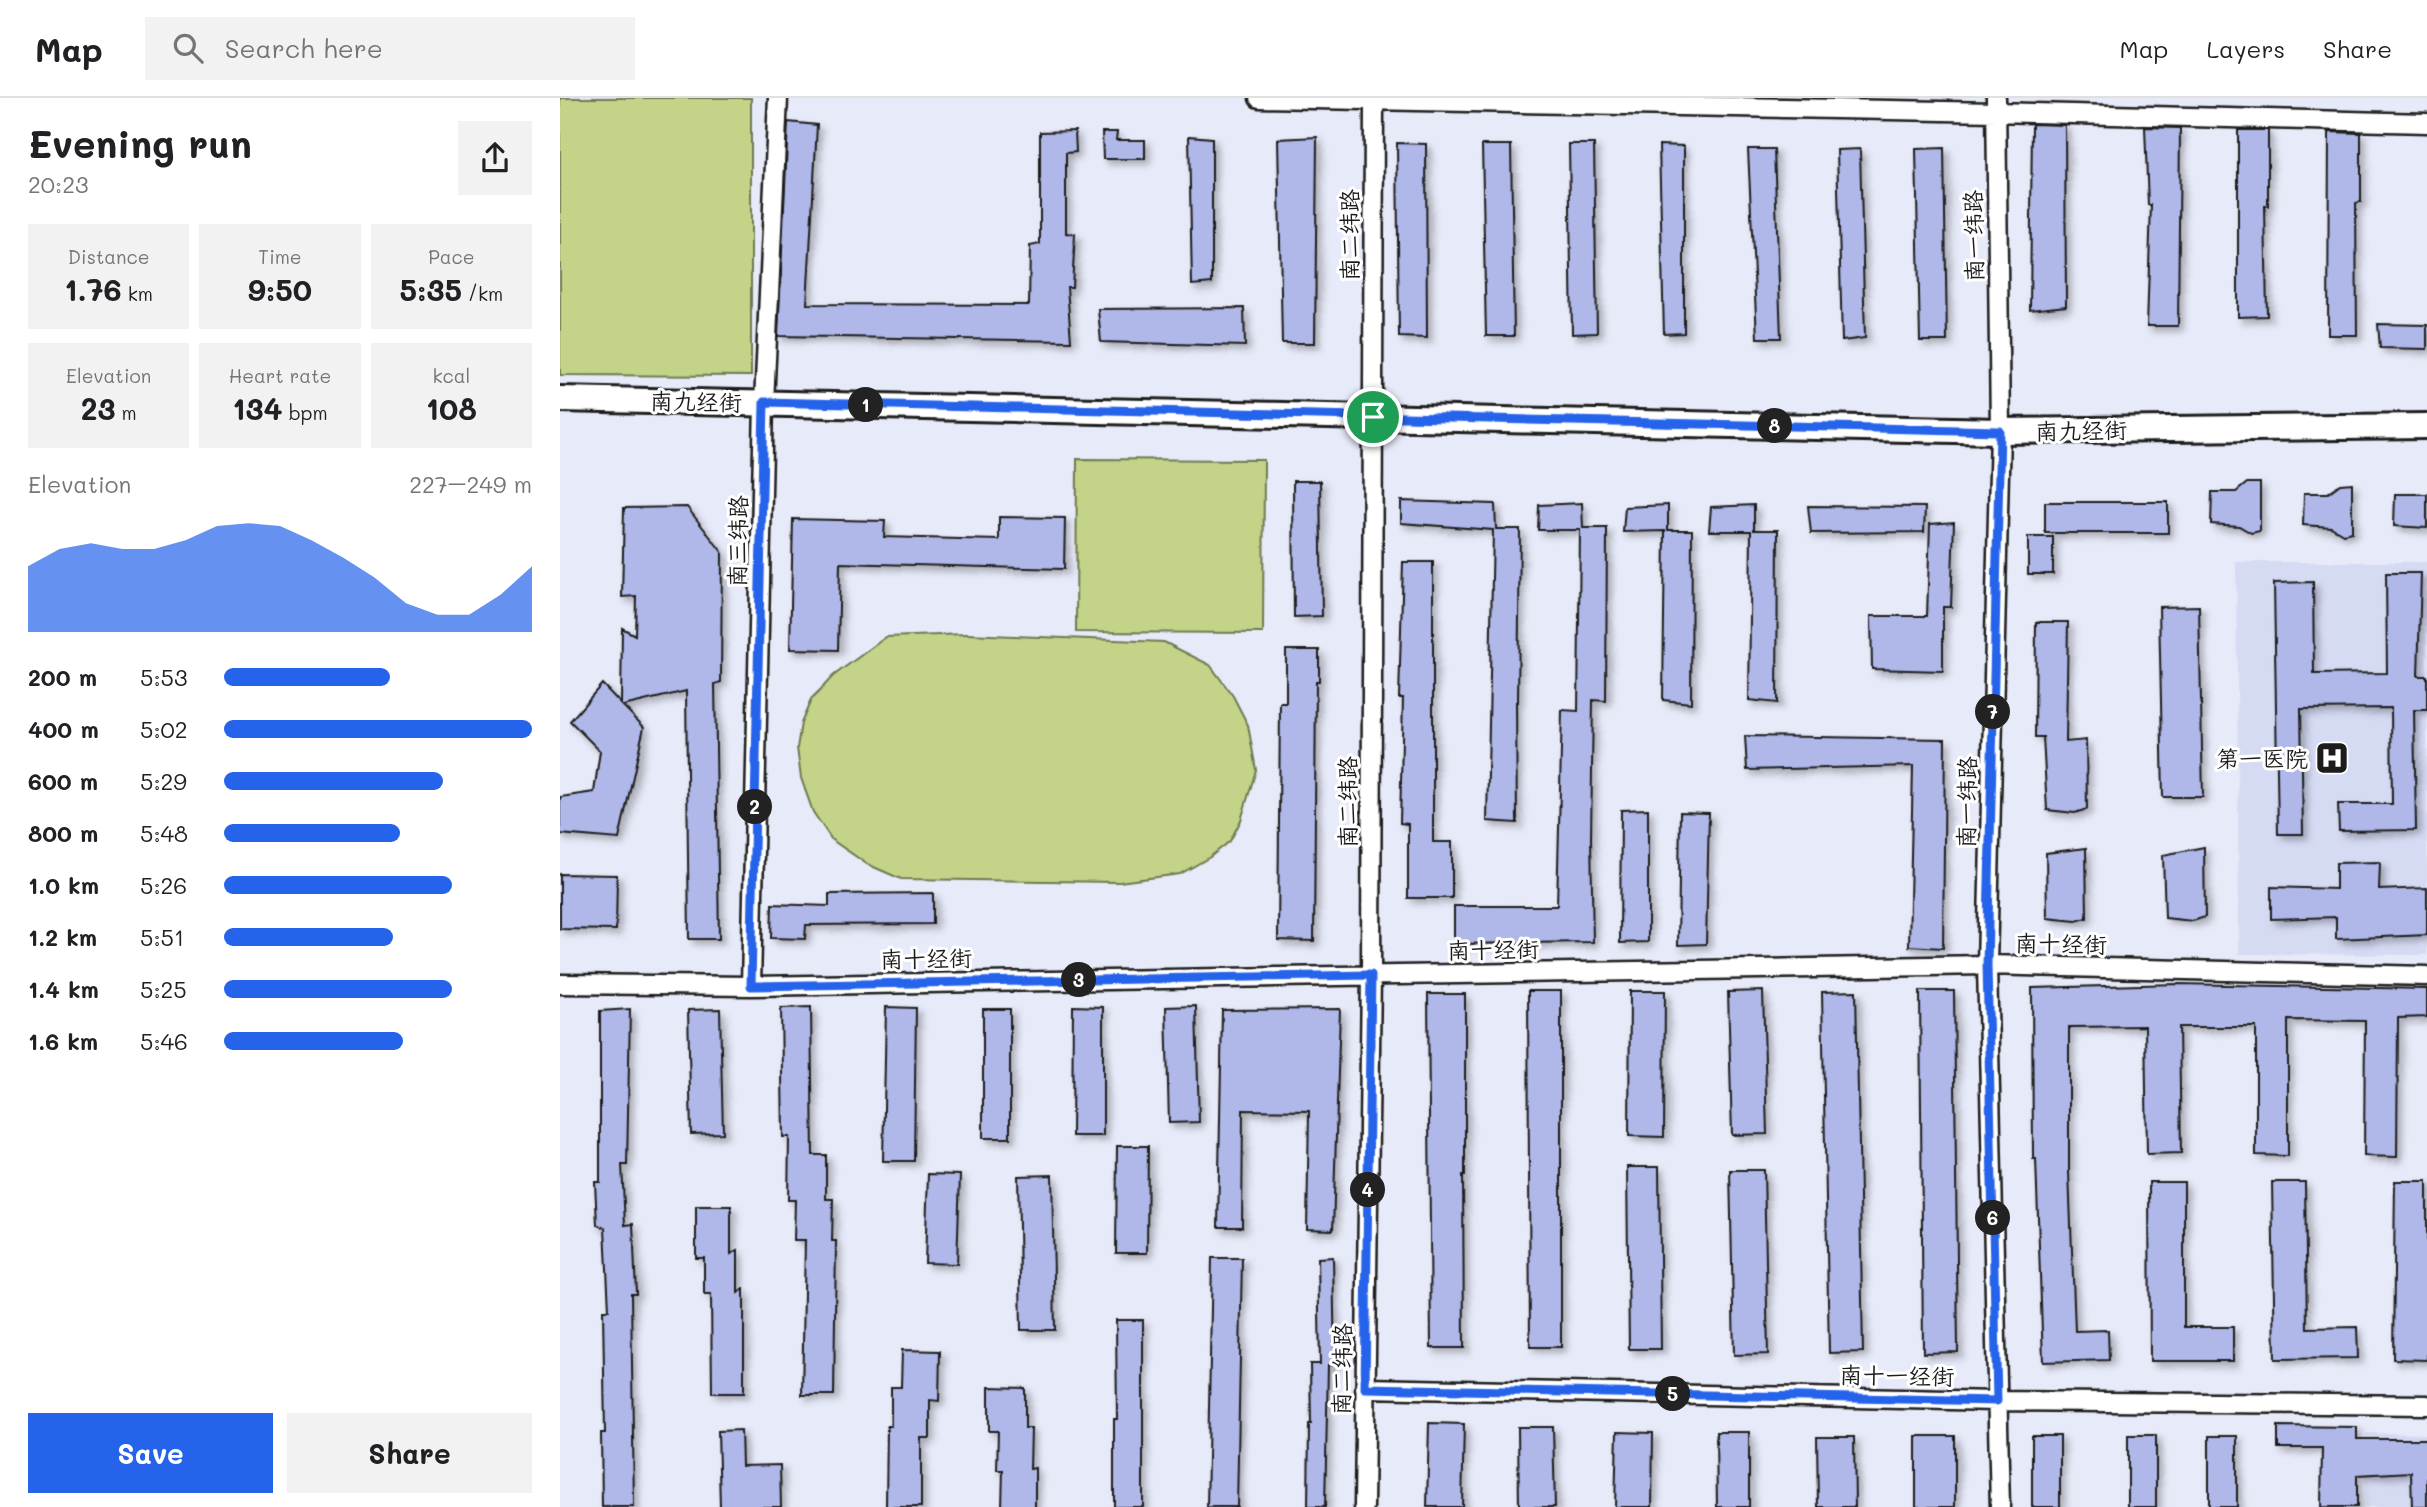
<!DOCTYPE html>
<html lang="en">
<head>
<meta charset="utf-8">
<style>
  :root { --surface:#fff; --page:#f2f2f2; --text:#202124; --muted:#757577; --line:#e0e0e0; --accent:#2563eb }
  body { margin:0; font-family:Mali,"LXGW WenKai TC",sans-serif; background:var(--page); color:var(--text); height:100vh; display:flex; flex-direction:column; font-size:26px; white-space:nowrap }
  * { box-sizing:border-box; margin:0 }
  p { font-size:23px; color:var(--muted) }
  .icon { flex:none; width:38px; height:38px; fill:none; stroke:currentColor; stroke-width:2; stroke-linecap:round; stroke-linejoin:round }
  .map { position:relative; flex:1; overflow:hidden }
  .panel { display:flex; flex-direction:column; background:var(--surface); width:560px }
  .panel>* { flex:none }
  .pin { position:absolute; display:grid; place-items:center; width:60px; height:60px; color:#fff; margin:-30px; border:4px solid #fff; border-radius:50%; box-shadow:0 2px 7px #0007 }
  .km { position:absolute; width:35px; height:35px; margin:-18px; border-radius:50%; background:#222; color:#fff; font-size:19px; line-height:35px; text-align:center }
  .round { display:grid; place-items:center; flex:none; width:74px; height:74px; border-radius:0px; background:var(--page) }
  .headline { display:flex; align-items:center; justify-content:space-between; height:119px; padding:0 28px }
  h1 { font-size:38px; font-weight:700; line-height:52px }
  .stats { display:grid; grid-template-columns:repeat(3,1fr); gap:10px; height:119px; padding:7px 28px }
  .stats div { display:grid; align-content:center; border-radius:0px; background:var(--page); text-align:center }
  .stats b { font-size:30px; font-weight:700 }
  .stats small { font-size:19px; font-weight:400 }
  .stats p { font-size:19px }
  .chart { height:196px; padding:14px 28px }
  .chart p { display:flex; justify-content:space-between }
  .chart svg { width:100%; height:126px; margin-top:7px; fill:var(--accent); opacity:.7 }
  .cta { display:flex; gap:14px; margin-top:auto; padding:14px 28px }
  .cta a { flex:1; height:80px; border-radius:0px; background:var(--accent); color:#fff; font-size:28px; font-weight:700; line-height:80px; text-align:center }
  .cta a+a { background:var(--page); color:var(--text) }
  ul { padding:0 28px; list-style:none; font-size:23px }
  li { display:grid; grid-template-columns:112px 84px 1fr; align-items:center; height:52px }
  li i { height:18px; border-radius:9px; background:var(--accent) }
  header { display:flex; align-items:center; gap:42px; box-sizing:border-box; height:98px; padding:0 35px; background:var(--surface); border-bottom:2px solid var(--line) }
  header strong { font-size:33px }
  nav { display:flex; gap:38px; margin-inline-start:auto; font-size:24px }
  .search { width:490px; height:63px; background:var(--page); display:flex; align-items:center; gap:18px; box-sizing:border-box; padding:0 24px; border-radius:0px; color:var(--muted); font-size:26px }
  main { display:flex; flex:1; min-height:0 }
  .map>svg:first-child { display:block }
  .built { fill:#d6dbf4 }
  .green { fill:#c3d488; stroke:#707852; stroke-width:2 }
  .building { fill:#afb8e9; stroke:#1c1c1c; stroke-width:2; filter:url(#shadow) }
  .lines { fill:none; stroke-linecap:round; stroke-linejoin:round }
  .street-casing { stroke:#1c1c1c; stroke-width:23 }
  .secondary-casing { stroke:#1c1c1c; stroke-width:30 }
  .street { stroke:#fff; stroke-width:18 }
  .secondary { stroke:#fff; stroke-width:24 }
  .route-casing { stroke:#fff; stroke-width:14 }
  .route { stroke:#2563eb; stroke-width:9 }
  .labels { text-anchor:middle; dominant-baseline:central; stroke-width:6; stroke-linejoin:round; paint-order:stroke }
  .street-label { font-size:23px; fill:#1c1c1c; stroke:#fff }
  .poi-label { font-size:23px; fill:#1c1c1c; stroke:#fff; text-anchor:end }
</style>
</head>
<body>
<header>
<strong>Map</strong>
<div class="search"><svg class="icon" aria-label="search" viewBox="0 0 24 24"><circle cx="10" cy="10" r="6"/><path d="M15 15l6 6"/></svg>Search here</div>
<nav><a>Map</a><a>Layers</a><a>Share</a></nav>
</header>
<main>
<section class="panel">
<div class="headline"><div><h1>Evening run</h1><p>20:23</p></div><a class="round"><svg class="icon" aria-label="share" viewBox="0 0 24 24"><path d="M12 15V3M7 8l5-5 5 5M5 13v7h14v-7"/></svg></a></div>
<div class="stats">
<div><p>Distance</p><b>1.76<small> km</small></b></div>
<div><p>Time</p><b>9:50</b></div>
<div><p>Pace</p><b>5:35<small> /km</small></b></div>
</div>
<div class="stats">
<div><p>Elevation</p><b>23<small> m</small></b></div>
<div><p>Heart rate</p><b>134<small> bpm</small></b></div>
<div><p>kcal</p><b>108</b></div>
</div>
<div class="chart"><p><span>Elevation</span>227–249 m</p>
<svg viewBox="0 0 160 44" preserveAspectRatio="none"><path d="M0 44V21L10 15L20 13L30 15L40 15L50 12L60 7L70 6L80 7L90 12L100 18L110 25L120 34L130 38L140 38L150 31L160 21V44z"/></svg>
</div>
<ul>
<li><b>200 m</b>5:53<i style="width:54%"></i></li>
<li><b>400 m</b>5:02<i style="width:100%"></i></li>
<li><b>600 m</b>5:29<i style="width:71%"></i></li>
<li><b>800 m</b>5:48<i style="width:57%"></i></li>
<li><b>1.0 km</b>5:26<i style="width:74%"></i></li>
<li><b>1.2 km</b>5:51<i style="width:55%"></i></li>
<li><b>1.4 km</b>5:25<i style="width:74%"></i></li>
<li><b>1.6 km</b>5:46<i style="width:58%"></i></li>
</ul>
<div class="cta"><a>Save</a><a>Share</a></div>
</section>
<div class="map">
<svg width="1867" height="1409" viewBox="0 0 1867 1409">
  <defs>
    <filter id="shadow"><feDropShadow dx="4.5" dy="4.5" stdDeviation="3.5" flood-color="#0004"/></filter>
  </defs>
  <rect width="100%" height="100%" fill="#e7eaf8"/>
  <filter id="ink" filterUnits="userSpaceOnUse"><feTurbulence type="fractalNoise" baseFrequency=".0143" numOctaves="2"/><feDisplacementMap in="SourceGraphic" scale="14" xChannelSelector="R" yChannelSelector="G"/><feConvolveMatrix kernelMatrix="1 2 1 2 8 2 1 2 1" color-interpolation-filters="sRGB"/></filter>
  <g filter="url(#ink)">
    <!-- built -->
    <path class="built" d="M1676,464H1867V857L1679,856Z
      M1806,1335L1867,1336V1409H1805Z"/>
    <!-- green -->
    <path class="green" d="M0,0H191V278L0,277Z
      M517,361L704,362L703,535L516,534Z
      M407,536L604,544L650,567L673,598L688,627L696,672L681,722L670,743L650,759L620,776L559,784L341,781L307,766L272,742L253,714L241,680L237,650L241,625L251,602L273,578L326,539Z"/>
    <!-- building -->
    <path class="building" d="M228,24L257,27L247,206L469,207L470,148L480,146V34L515,33L516,54L506,55V135L515,136L512,189H507L511,243L218,238Z
      M1472,26L1505,27L1506,208L1470,212Z
      M1585,29L1620,30L1618,228H1587L1591,107H1588Z
      M1678,32H1708V108H1705L1707,218L1678,219Z
      M542,34H557L556,42H585V61H543Z
      M1769,34L1801,35V104L1796,105L1797,237H1768Z
      M629,38L652,40V185L632,187Z
      M757,39L755,245H722L718,41Z
      M837,45L866,46L867,240L839,239Z
      M1009,46H1034L1037,235L1012,236Z
      M922,47H951L954,238H926Z
      M1099,47L1124,48V235L1104,236Z
      M1384,50L1387,243H1360L1356,51Z
      M1188,51H1214L1221,240H1197Z
      M1300,51L1305,240L1282,243L1277,52Z
      M684,210L685,248L541,244L538,211Z
      M1818,226L1867,227V251L1820,250Z
      M733,383H760L762,518L734,519Z
      M1687,385H1700V433L1691,435L1679,428L1651,426L1652,394H1676Z
      M1792,385V434L1783,436L1771,429L1743,427L1744,395H1768L1780,386Z
      M1835,396H1867V430L1834,428Z
      M841,403L935,406L936,431H960L958,604H956L957,725L927,723L933,432L841,425Z
      M1485,404H1608V435H1485Z
      M1022,405L1023,430H1047L1046,603L1033,602L1031,741L1033,844L894,846V808H997L1002,612L1018,613L1020,432H978L979,407Z
      M1108,407V432H1132L1131,605L1103,602L1105,433L1063,434L1065,409Z
      M1194,407V432H1218L1217,605L1189,602L1191,433H1149L1151,409Z
      M1248,408L1365,409L1364,434L1251,435Z
      M127,409L162,454L161,584L155,586L159,841H129L126,593L63,608L84,629L59,741L0,736V699L34,694L40,653L10,623L42,586L61,606L62,530L75,537L76,498L62,499L64,410Z
      M439,419L505,420L504,471L280,465L278,552L230,551L233,421L325,423L324,439L439,442Z
      M1394,424L1391,509H1383V573L1312,571L1311,518H1367L1370,426Z
      M1468,439H1493V476H1468Z
      M843,464H873V744H892V800H848V726L840,725L843,600H839Z
      M1826,475H1861L1858,578H1867V612H1854L1856,732L1779,733L1778,706H1832L1831,610L1741,611L1743,736H1718L1714,485L1753,484L1754,576L1827,575Z
      M1639,508L1643,699H1603L1599,509Z
      M1476,524H1508L1506,644L1526,642L1527,711L1515,715L1487,712L1483,639H1475Z
      M726,552H759V583H756L754,843L718,842L720,605H726Z
      M1185,638L1385,641L1383,850L1349,848L1353,668L1187,672Z
      M1088,711V844L1060,845L1061,712Z
      M1120,714L1149,715L1146,846L1118,847Z
      M1644,749L1645,819L1633,823L1605,820L1603,757Z
      M1526,750L1527,820L1516,823L1487,820L1486,755Z
      M1820,764L1819,792L1867,790V837L1776,841V819L1711,821V789L1776,791V765Z
      M0,776L57,777L56,832L0,831Z
      M373,795V826L246,827L245,841L211,840L212,806L269,808V796Z
      M1618,886L1867,891V919L1838,920L1837,1059L1804,1058L1805,923L1728,922V1058L1696,1057V929H1619L1621,1055L1587,1056L1585,928L1509,929V1074L1515,1233L1548,1232L1549,1262L1483,1264L1476,1061H1473L1472,890Z
      M968,893H1001V1249H970Z
      M1070,893H1105L1104,1039L1069,1038Z
      M1203,893L1207,1036L1172,1037L1168,894Z
      M1296,893L1303,1254L1269,1255L1262,894Z
      M1360,893H1394L1398,1254L1363,1255Z
      M868,896H905V1077H903L904,1250H871Z
      M513,908L543,909V1038H512Z
      M636,908L639,1024L609,1025L606,909Z
      M251,909L253,1057H266V1101H273L272,1143H276L274,1297H242L245,1142H234L235,1102H228L229,1039H223L221,910Z
      M326,909L356,910L354,1063H323Z
      M70,911L67,1067H62L65,1127L73,1126L76,1196H71L74,1409H42L41,1335H45L43,1212H49L45,1130L37,1127L35,1084H40V913Z
      M160,911L163,1035L131,1036L128,912Z
      M423,911H450V1040H423Z
      M780,911L773,1132L747,1131L749,1013L683,1012L682,1129H658L662,912Z
      M557,1048H588L587,1155H556Z
      M1067,1069H1099L1101,1251H1069Z
      M1170,1072H1204L1208,1256L1174,1257Z
      M368,1076L400,1077L397,1166L365,1165Z
      M492,1077L495,1232H461L458,1078Z
      M1835,1083H1867V1262L1833,1261Z
      M1589,1084H1624V1229H1673V1263H1590Z
      M1712,1084H1745L1747,1230L1797,1229L1798,1260L1715,1261Z
      M136,1108H171V1156L178,1152V1195L184,1191V1295H152L151,1196H144V1160H136Z
      M773,1159L775,1267H768L765,1409H748L749,1326H751L750,1266H760L758,1160Z
      M652,1160H682L677,1409H647Z
      M556,1222H583V1409H554V1321H557Z
      M342,1252L380,1253L379,1303L370,1302V1340H361V1409H326L327,1328H331V1289H341Z
      M429,1289L465,1290V1330H471L470,1371L475,1370V1409H442L443,1372H437L438,1333H429Z
      M869,1325L904,1326L902,1409H867Z
      M1718,1328L1797,1329V1341H1867V1409H1852L1851,1374L1797,1377V1409H1761L1762,1350H1718Z
      M958,1329H993L995,1409H959Z
      M181,1332L182,1368L220,1367L221,1409H160L158,1333Z
      M1057,1334L1093,1335L1092,1409H1055Z
      M1156,1334H1189V1409H1157Z
      M1568,1337H1596V1409H1568Z
      M1356,1338H1395V1409H1356Z
      M1472,1338H1500V1409H1472Z
      M1649,1338H1677V1409H1649Z
      M1257,1339H1294L1295,1409H1258Z"/>
    <g class="lines">
      <defs>
        <path id="street" d="M699,0L1436,14L1867,25
          M1436,0L1440,333L1427,867L1440,1409
          M0,886L191,888L1427,867L1867,878
          M191,888L204,305L218,0
          M805,1290L1437,1303L1867,1307
          M804,1409L811,877L814,0"/>
        <path id="secondary" d="M0,301L1440,333L1867,328"/>
      </defs>
      <!-- street casing -->
      <use href="#street" class="street-casing"/>
      <!-- secondary casing -->
      <use href="#secondary" class="secondary-casing"/>
      <!-- street -->
      <use href="#street" class="street"/>
      <!-- secondary -->
      <use href="#secondary" class="secondary"/>
    </g>
  </g>
  <g class="lines" filter="url(#ink)">
    <defs>
      <path id="route" d="M204,304L1440,333L1427,867L1437,1303L805,1290L811,877L191,888Z"/>
    </defs>
    <!-- route casing -->
    <use href="#route" class="route-casing"/>
    <!-- route -->
    <use href="#route" class="route"/>
  </g>
  <!-- icons -->
  <defs>
    <symbol id="hospital-square" viewBox="-11 -11 22 22"><rect x="-9" y="-9" width="18" height="18" rx="4" fill="#1c1c1c" stroke="#fff"/><path d="M-5-5h3v3.5h4V-5h3V5h-3V1.5h-4V5h-3Z" fill="#fff"/></symbol>
  </defs>
  <g fill-rule="evenodd">
    <use href="#hospital-square" x="1753" y="641" width="38" height="38"/>
  </g>
  <g class="labels">
    <!-- street labels -->
    <g class="street-label">
      <text transform="translate(789 137) rotate(-90)">南二纬路</text>
      <text transform="translate(1413 138) rotate(-91)">南一纬路</text>
      <text transform="translate(136 303) rotate(1)">南九经街</text>
      <text transform="translate(1521 332) rotate(-1)">南九经街</text>
      <text transform="translate(177 443) rotate(-89)">南三纬路</text>
      <text transform="translate(787 704) rotate(-90)">南二纬路</text>
      <text transform="translate(1406 704) rotate(-89)">南一纬路</text>
      <text transform="translate(1501 845) rotate(1)">南十经街</text>
      <text transform="translate(933 851) rotate(-1)">南十经街</text>
      <text transform="translate(366 860) rotate(-1)">南十经街</text>
      <text transform="translate(781 1271) rotate(-89)">南二纬路</text>
      <text transform="translate(1337 1277) rotate(1)">南十一经街</text>
    </g>
    <!-- poi labels -->
    <g class="poi-label">
      <text x="1748" y="660">第一医院</text>
    </g>
  </g>
</svg>
<div class="pin" style="left:813px;top:319px;background:#1e9e55"><svg class="icon" aria-label="arrive" viewBox="0 0 24 24"><path d="M6 21V4h12l-3 4 3 4H6"/></svg></div>
<b class="km" style="left:306px;top:307px">1</b>
<b class="km" style="left:195px;top:709px">2</b>
<b class="km" style="left:519px;top:882px">3</b>
<b class="km" style="left:808px;top:1092px">4</b>
<b class="km" style="left:1113px;top:1296px">5</b>
<b class="km" style="left:1433px;top:1120px">6</b>
<b class="km" style="left:1433px;top:614px">7</b>
<b class="km" style="left:1215px;top:328px">8</b>
</div>
</main>
</body>
</html>
